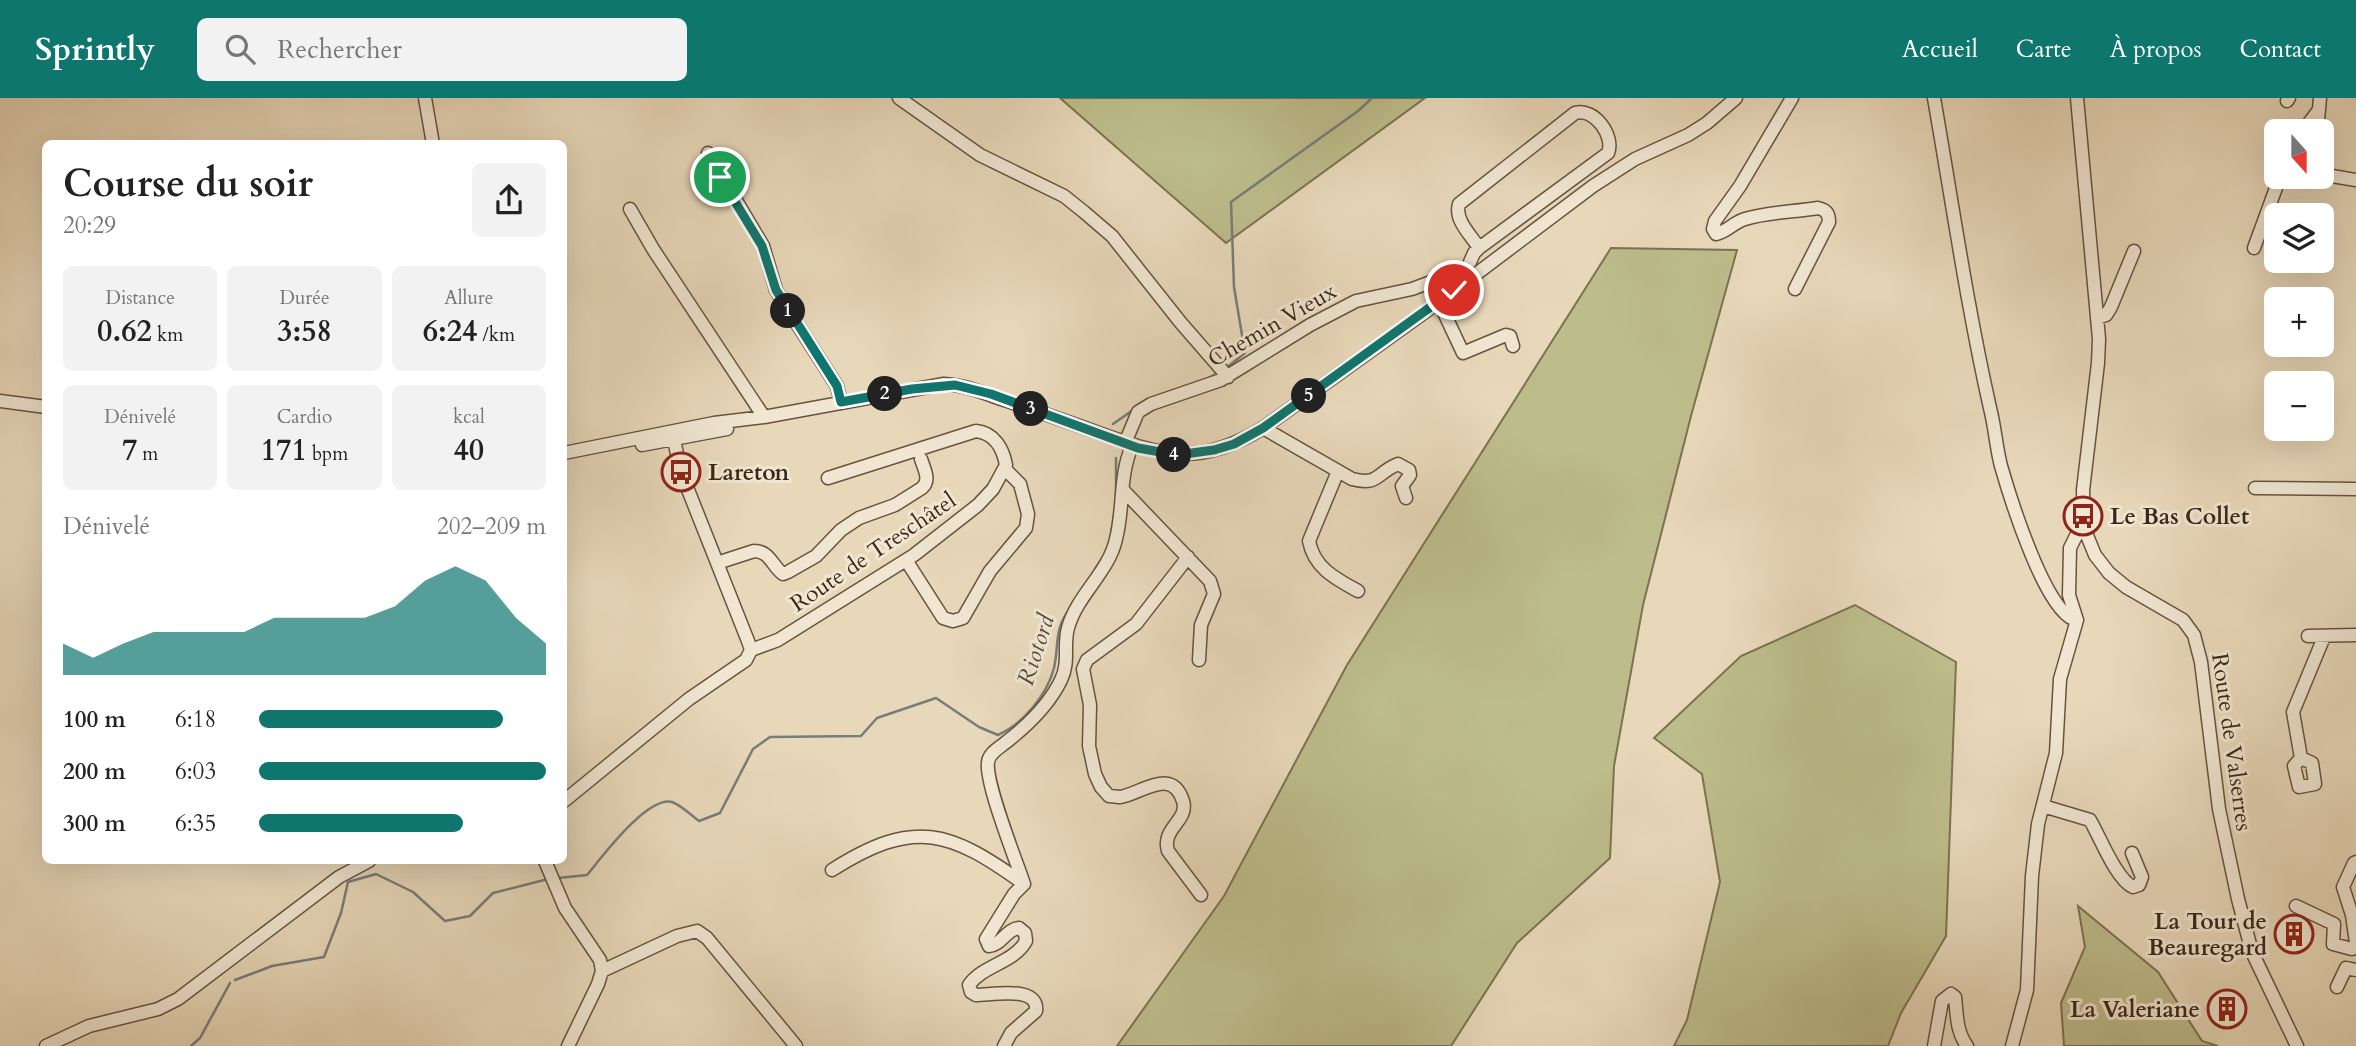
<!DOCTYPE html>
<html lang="fr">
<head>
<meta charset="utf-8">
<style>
  :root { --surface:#fff; --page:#f2f2f2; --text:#222; --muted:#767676; --accent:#0f766e }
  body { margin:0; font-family:Cardo,serif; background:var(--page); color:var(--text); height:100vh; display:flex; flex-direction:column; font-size:26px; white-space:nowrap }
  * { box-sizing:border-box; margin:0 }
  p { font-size:23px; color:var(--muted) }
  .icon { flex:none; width:38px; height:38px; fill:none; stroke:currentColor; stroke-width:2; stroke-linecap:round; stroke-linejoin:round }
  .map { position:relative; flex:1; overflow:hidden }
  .sheet { position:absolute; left:42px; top:42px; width:525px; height:724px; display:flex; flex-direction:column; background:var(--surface); border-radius:10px; box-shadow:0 7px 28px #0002 }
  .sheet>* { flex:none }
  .needle { width:46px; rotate:159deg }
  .fabs { position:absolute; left:2264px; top:21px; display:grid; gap:14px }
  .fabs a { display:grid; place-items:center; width:70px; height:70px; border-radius:10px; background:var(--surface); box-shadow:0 7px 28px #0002; font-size:35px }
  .pin { position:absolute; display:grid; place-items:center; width:60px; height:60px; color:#fff; margin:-30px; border:4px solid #fff; border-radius:50%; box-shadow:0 2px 7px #0007 }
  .km { position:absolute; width:35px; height:35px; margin:-18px; border-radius:50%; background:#222; color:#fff; font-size:19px; line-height:35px; text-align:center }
  .round { display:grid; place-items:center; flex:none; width:74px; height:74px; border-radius:10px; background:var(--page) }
  .summary { display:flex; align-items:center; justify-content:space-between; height:119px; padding:0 21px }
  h1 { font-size:38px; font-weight:600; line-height:52px }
  .stats { display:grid; grid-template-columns:repeat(3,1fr); gap:10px; height:119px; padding:7px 21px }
  .stats div { display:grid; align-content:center; border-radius:10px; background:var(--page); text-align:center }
  .stats b { font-size:30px; font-weight:600 }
  .stats small { font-size:19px; font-weight:400 }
  .stats p { font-size:19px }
  .chart { height:196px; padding:14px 21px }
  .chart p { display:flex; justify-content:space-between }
  .chart svg { width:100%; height:126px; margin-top:7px; fill:var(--accent); opacity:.7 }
  ul { padding:0 21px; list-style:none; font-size:23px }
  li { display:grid; grid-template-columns:112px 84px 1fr; align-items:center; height:52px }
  li i { height:18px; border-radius:9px; background:var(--accent) }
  header { display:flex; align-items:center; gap:42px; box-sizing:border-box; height:98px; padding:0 35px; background:var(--accent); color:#fff }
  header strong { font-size:33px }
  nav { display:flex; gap:38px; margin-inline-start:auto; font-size:24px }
  .search { width:490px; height:63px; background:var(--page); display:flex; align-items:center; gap:18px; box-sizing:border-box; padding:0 24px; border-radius:10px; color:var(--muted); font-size:26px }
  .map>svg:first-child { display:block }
  .green { fill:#bdbc8b; stroke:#7c7251; stroke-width:2 }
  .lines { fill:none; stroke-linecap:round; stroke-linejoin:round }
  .stream { stroke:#767d7a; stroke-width:2.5 }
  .minor-casing { stroke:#665340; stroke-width:15 }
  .minor { stroke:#f0e6d2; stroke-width:12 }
  .route-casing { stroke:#fff; stroke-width:14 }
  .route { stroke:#0f766e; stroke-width:9 }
  .labels { text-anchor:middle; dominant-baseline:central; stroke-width:6; stroke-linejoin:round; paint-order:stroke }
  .street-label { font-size:23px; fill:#3b2717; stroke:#f0e6d2 }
  .poi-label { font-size:23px; font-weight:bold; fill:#3b2717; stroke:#f0e6d2; text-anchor:start }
  .water-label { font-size:24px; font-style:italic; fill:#544b40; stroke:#f0e6d2 }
</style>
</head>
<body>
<header>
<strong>Sprintly</strong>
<div class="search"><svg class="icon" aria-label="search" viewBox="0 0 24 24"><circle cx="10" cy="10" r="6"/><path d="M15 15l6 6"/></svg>Rechercher</div>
<nav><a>Accueil</a><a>Carte</a><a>À propos</a><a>Contact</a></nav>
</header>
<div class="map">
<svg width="2356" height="948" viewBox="0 0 2356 948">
  <rect width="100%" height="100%" fill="#e8d8ba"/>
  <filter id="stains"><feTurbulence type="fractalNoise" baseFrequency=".00286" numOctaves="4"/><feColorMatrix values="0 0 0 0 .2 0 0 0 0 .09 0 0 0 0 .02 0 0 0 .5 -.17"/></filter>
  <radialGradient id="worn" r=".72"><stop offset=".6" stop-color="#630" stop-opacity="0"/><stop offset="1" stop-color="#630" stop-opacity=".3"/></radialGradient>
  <!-- green -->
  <path class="green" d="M1060,0H1425L1226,145Z
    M1611,150L1737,152L1691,318L1643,507L1614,668L1610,760L1517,845L1451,948H1117L1224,798L1347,567Z
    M1855,507L1956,564L1946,838L1901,915L1888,948H1674L1687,922L1720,784L1702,676L1654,640L1741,558Z
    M2078,808L2158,874L2202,943L2218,948H2064L2061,905L2085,849Z"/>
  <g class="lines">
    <!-- stream -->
    <path class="stream" d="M1225,271L1245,255L1234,189L1231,104L1358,13L1372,0
      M1207,281L1219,274
      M1113,326L1133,312
      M1116,398V360
      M1111,436L1115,412
      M1095,471L1103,459
      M558,780L587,777C602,759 647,698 672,704C681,707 692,718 699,723L720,715L753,651L770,639L861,638L877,620L936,600L979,629L998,637C1023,626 1047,597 1054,570C1059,548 1054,531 1069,512
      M235,882L272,868L324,859L341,815L348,784L376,776L413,794L445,823L470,818L493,795L548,781
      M191,948L200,940L230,885"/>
    <defs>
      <path id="minor" d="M425,0L433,46
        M899,0L980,57L1064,98L1084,114L1112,138L1181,225L1228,279
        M1792,0L1740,88L1715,123L1713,131L1716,136C1727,134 1734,124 1745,121C1768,114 1794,114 1818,110C1826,112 1829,115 1829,124L1795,191
        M1934,0C1952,103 1967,208 1990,310C1995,329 1996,349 2001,368C2009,396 2047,520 2077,522
        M2077,0L2099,241L2098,265L2083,392L2084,430L2095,457L2109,475L2126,489L2183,522L2194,537L2201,564L2219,711L2238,801L2252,854L2297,948
        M2287,3L2289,0
        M2303,33L2318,13
        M2317,33L2320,0
        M708,55L763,148L776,192L785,207L837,288L841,304
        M2322,73L2332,78L2356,82
        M630,111L653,151L764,319
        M2254,150L2280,79
        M1470,164L1474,155L1479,150L1608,55C1615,38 1594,9 1575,15L1459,106C1454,122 1471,137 1479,150
        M1439,204L1463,255L1506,237L1510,238L1513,248
        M2097,220L2106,217L2111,209L2134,153
        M0,303L46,309
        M1263,330L1352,381C1379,388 1376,375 1398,366L1409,372L1410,377L1402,388L1406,400
        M1125,345L1138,314L1151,306L1221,282L1310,227L1356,203L1412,191L1460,173
        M642,347L727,331
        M564,355L714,325L764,319L944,286C966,287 986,296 1007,303C1037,313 1068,324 1099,335C1163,358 1200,369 1263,330L1439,204L1593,88L1635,61L1688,37L1707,25L1736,0
        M1338,373L1309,443C1314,470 1336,481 1358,493
        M2255,390L2356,391
        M1123,392L1210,483L1214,496L1201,527L1199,562
        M1188,459L1136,526L1087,562L1083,571L1090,607L1089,648L1095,676L1101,689L1109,698C1113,698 1117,699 1120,699C1139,697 1172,667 1183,703C1189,723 1161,730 1168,753L1201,797
        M906,462L943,520L953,523L963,520L990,473L1026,430L1028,416L1020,386L1005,371
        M717,465L754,453C770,453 772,468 783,476L788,474L816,458L841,432L859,420L895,407L922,390C931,382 924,371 921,361
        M2308,538L2356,537
        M751,552L778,542L914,457L978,407L993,391L1006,367C1003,350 994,335 976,333L828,380
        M2301,660L2312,665L2315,686L2299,689L2294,668L2301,660L2293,614L2324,539
        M564,703L689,601L746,562L751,552L748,543L681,374L674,342
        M2043,708L2090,722C2100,739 2116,781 2133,789L2139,787L2142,779L2132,755
        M545,763L565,810L600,862L602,873L598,886L568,948
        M2356,764L2354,765L2343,789L2352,817L2356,845
        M832,772C914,720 949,732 1024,786
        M1024,786C1016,762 985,685 988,664C989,655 999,650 1005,645C1027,628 1049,607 1061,582C1070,564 1063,547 1068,530C1077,497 1109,474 1116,441C1124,410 1119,378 1132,348
        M2296,808L2334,826L2333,846L2352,851L2356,849
        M602,873L677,838L697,833L707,840L796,948
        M2337,889L2346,870L2356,872
        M46,948L89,928L158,911L178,901L339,779L369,763
        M1004,948L1011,935L1036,913C1039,887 993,897 976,897L971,894L969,887C983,867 1014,865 1026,843L1025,835L1019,830C1006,831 1002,847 989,848L986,841L1014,796L1024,786
        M1934,948L1942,903L1951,896L1955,899C1957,916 1956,933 1967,948
        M2012,948L2027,892L2032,778L2038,726L2056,655L2060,581L2077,522L2069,497L2070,450L2076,438L2084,430"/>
    </defs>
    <!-- minor casing -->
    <use href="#minor" class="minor-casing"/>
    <!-- minor -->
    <use href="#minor" class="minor"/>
  </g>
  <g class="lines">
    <defs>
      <path id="route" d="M720,79L762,148L776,192L785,206L837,288L841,304L912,291L955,287L991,296L1138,350L1177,357L1214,352L1234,346L1263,330L1454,192"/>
    </defs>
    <!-- route casing -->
    <use href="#route" class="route-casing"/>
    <!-- route -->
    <use href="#route" class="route"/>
  </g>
  <!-- icons -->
  <defs>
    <symbol id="bus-ring" viewBox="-11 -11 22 22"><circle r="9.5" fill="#f0e6d2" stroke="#8f2418" stroke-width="1.5"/><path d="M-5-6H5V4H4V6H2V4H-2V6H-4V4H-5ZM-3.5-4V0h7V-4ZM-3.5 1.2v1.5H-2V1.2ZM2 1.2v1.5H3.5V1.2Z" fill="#8f2418"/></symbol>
    <symbol id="building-ring" viewBox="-11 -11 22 22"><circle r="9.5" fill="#f0e6d2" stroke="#8f2418" stroke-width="1.5"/><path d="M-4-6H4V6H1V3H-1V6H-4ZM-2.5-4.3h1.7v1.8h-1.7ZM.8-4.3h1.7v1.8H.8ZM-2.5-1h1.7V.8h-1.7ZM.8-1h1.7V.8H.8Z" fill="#8f2418"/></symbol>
  </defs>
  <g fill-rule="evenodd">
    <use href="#bus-ring" x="659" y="352" width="44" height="44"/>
    <use href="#bus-ring" x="2061" y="396" width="44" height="44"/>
    <use href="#building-ring" x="2272" y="814" width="44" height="44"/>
    <use href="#building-ring" x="2205" y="889" width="44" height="44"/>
  </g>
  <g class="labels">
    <!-- street labels -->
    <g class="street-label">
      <text transform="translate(1272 227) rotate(-30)">Chemin Vieux</text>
      <text transform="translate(873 454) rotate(-34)">Route de Treschâtel</text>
      <text transform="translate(2232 644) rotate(82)">Route de Valserres</text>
    </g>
    <!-- poi labels -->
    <g class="poi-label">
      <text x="708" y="374">Lareton</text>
      <text x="2110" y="418">Le Bas Collet</text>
      <text x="2267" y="823" text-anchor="end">La Tour de<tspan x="2267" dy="26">Beauregard</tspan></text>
      <text x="2200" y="911" text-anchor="end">La Valeriane</text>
    </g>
    <!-- water labels -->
    <g class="water-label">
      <text transform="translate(1036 552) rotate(-72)">Riotord</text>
    </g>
  </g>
  <rect width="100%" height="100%" filter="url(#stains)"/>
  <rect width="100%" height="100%" fill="url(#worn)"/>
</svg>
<div class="fabs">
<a><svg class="needle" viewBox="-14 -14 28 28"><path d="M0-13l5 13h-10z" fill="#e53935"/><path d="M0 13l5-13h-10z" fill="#767676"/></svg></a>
<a><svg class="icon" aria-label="layers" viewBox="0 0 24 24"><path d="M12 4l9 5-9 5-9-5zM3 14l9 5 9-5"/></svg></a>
<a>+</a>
<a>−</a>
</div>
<div class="pin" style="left:720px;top:79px;background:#1e9e55"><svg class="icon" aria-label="arrive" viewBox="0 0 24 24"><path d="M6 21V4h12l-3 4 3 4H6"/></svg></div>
<div class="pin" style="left:1454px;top:192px;background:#d93025"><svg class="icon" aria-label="check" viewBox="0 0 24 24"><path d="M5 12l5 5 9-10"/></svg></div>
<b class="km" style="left:788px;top:213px">1</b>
<b class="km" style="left:885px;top:296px">2</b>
<b class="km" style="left:1031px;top:311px">3</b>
<b class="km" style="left:1174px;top:357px">4</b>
<b class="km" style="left:1309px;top:298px">5</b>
<section class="sheet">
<div class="summary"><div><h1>Course du soir</h1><p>20:29</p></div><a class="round"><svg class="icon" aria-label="share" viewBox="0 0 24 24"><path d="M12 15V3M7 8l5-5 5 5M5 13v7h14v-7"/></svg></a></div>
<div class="stats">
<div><p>Distance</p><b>0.62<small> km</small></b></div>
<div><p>Durée</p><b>3:58</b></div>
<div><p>Allure</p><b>6:24<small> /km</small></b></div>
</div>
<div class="stats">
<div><p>Dénivelé</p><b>7<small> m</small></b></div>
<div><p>Cardio</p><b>171<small> bpm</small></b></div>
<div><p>kcal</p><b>40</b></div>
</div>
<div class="chart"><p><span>Dénivelé</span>202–209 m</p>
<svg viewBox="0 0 160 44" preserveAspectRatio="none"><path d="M0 44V33L10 38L20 33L30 29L40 29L50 29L60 29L70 24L80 24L90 24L100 24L110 20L120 11L130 6L140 11L150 24L160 33V44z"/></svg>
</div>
<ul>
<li><b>100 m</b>6:18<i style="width:85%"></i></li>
<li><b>200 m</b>6:03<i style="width:100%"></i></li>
<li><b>300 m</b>6:35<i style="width:71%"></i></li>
</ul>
</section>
</div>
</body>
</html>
